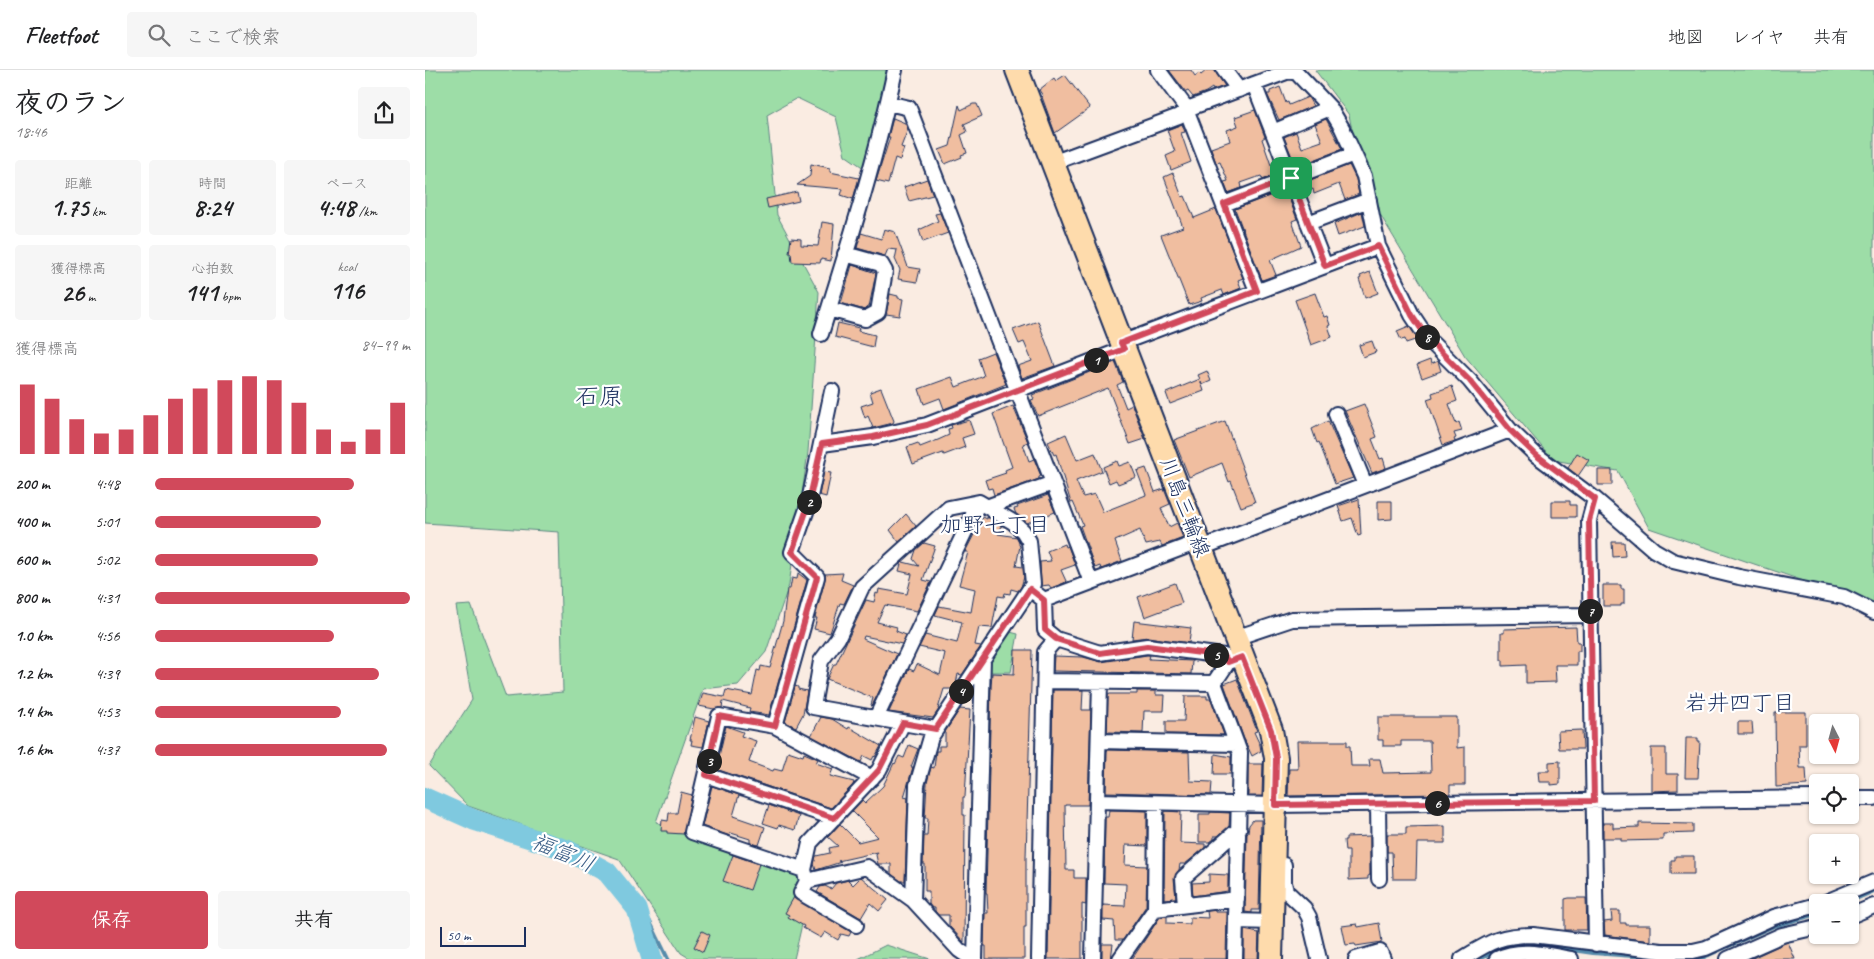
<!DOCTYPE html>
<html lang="ja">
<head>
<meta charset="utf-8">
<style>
  :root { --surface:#fff; --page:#f6f6f6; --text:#202124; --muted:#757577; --line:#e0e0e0; --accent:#d1495b }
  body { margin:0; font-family:Caveat,"Klee One",sans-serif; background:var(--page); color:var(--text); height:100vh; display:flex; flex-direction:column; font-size:19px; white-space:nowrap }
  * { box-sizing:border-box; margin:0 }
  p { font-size:16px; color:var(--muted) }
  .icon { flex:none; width:28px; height:28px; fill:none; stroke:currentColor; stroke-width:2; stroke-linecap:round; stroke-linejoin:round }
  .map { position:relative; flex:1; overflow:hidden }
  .sheet { display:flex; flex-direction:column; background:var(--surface); width:425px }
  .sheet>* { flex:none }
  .needle { width:32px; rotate:174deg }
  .controls { position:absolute; left:1384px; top:644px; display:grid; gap:10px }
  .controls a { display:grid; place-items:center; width:50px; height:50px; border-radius:5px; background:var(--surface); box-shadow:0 1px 4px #0004; font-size:25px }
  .scale { position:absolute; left:15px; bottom:12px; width:86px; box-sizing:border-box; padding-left:5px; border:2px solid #1b2f5e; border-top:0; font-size:14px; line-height:18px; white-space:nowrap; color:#1b2f5e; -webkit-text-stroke:4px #fff; paint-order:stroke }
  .pin { position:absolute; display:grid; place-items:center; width:42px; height:42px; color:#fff; margin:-21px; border-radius:10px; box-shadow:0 2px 8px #0006 }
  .km { position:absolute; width:25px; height:25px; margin:-12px; border-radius:50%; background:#222; color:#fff; font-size:14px; line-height:25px; text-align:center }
  .round { display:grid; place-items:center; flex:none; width:52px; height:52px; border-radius:5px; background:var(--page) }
  .headline { display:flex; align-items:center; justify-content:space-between; height:85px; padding:0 15px }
  h1 { font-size:28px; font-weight:800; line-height:38px }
  .metrics { display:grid; grid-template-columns:repeat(3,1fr); gap:8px; height:85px; padding:5px 15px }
  .metrics div { display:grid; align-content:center; border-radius:5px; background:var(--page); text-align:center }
  .metrics b { font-size:25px; font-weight:800 }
  .metrics small { font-size:14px; font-weight:400 }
  .metrics p { font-size:14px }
  .chart { height:140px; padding:10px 15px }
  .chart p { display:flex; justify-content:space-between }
  .chart svg { width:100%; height:90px; margin-top:5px; stroke:var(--accent); stroke-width:6 }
  .cta { display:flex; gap:10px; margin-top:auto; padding:10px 15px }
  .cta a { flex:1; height:58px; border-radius:5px; background:var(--accent); color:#fff; font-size:20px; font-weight:800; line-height:58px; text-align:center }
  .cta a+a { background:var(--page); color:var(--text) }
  ul { padding:0 15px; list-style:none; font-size:16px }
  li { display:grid; grid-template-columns:80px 60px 1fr; align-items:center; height:38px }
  li i { height:12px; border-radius:6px; background:var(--accent) }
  header { display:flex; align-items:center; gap:30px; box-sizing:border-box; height:70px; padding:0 25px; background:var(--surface); border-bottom:1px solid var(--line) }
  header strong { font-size:24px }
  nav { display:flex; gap:28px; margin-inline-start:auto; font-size:18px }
  .search { width:350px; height:45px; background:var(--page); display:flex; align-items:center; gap:12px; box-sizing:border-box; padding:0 18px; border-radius:5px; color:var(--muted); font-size:19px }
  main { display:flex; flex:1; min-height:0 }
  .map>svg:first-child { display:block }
  .green { fill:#9ddda7; stroke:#5c8682 }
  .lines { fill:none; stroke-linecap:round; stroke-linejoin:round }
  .stream { stroke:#578bab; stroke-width:4 }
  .river { stroke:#7fc9df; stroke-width:21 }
  .building { fill:#f0bea0; stroke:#1b2f5e }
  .street-casing { stroke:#1b2f5e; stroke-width:18 }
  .primary-casing { stroke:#1b2f5e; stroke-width:26 }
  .street { stroke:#fff; stroke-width:14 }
  .primary { stroke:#fedbac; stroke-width:22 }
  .route-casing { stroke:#fff; stroke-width:10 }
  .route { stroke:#d1495b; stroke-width:6 }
  .labels { text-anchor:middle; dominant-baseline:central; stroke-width:4.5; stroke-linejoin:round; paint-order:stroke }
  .street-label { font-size:21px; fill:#1b2f5e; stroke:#fff }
  .neighbourhood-label { font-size:22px; fill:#1b2f5e; stroke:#fff }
  .water-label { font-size:22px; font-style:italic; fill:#395d85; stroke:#fff }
  .quarter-label { font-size:24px; fill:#1b2f5e; stroke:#fff }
</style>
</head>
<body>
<header>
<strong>Fleetfoot</strong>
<div class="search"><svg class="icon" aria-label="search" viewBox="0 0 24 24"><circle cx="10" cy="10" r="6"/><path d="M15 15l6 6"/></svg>ここで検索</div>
<nav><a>地図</a><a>レイヤ</a><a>共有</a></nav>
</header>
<main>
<section class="sheet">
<div class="headline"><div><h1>夜のラン</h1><p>18:46</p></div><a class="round"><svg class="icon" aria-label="share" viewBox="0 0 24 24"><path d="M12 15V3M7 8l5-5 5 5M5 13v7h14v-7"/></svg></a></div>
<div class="metrics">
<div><p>距離</p><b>1.75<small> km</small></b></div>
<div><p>時間</p><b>8:24</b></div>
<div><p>ペース</p><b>4:48<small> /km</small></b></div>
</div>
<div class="metrics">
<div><p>獲得標高</p><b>26<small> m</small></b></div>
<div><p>心拍数</p><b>141<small> bpm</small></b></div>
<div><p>kcal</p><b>116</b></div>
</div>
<div class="chart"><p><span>獲得標高</span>84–99 m</p>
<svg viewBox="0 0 160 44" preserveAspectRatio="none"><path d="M5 44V10M15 44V17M25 44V27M35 44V34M45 44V32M55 44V25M65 44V17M75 44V12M85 44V8M95 44V6M105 44V8M115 44V19M125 44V32M135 44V38M145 44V32M155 44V19"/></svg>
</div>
<ul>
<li><b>200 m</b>4:48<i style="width:78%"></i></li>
<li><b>400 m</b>5:01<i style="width:65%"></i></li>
<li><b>600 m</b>5:02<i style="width:64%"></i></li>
<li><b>800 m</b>4:31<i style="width:100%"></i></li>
<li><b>1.0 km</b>4:56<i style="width:70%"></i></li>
<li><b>1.2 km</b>4:39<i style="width:88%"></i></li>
<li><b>1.4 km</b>4:53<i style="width:73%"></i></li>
<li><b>1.6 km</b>4:37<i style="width:91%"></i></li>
</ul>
<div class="cta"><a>保存</a><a>共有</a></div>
</section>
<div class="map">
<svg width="1449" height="889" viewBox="0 0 1449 889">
  <rect width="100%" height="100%" fill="#faece2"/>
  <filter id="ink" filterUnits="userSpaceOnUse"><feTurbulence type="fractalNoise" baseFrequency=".02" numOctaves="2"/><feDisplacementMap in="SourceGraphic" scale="10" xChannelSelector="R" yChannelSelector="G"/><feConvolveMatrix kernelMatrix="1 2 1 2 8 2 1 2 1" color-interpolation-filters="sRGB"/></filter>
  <g filter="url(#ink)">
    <!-- green -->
    <path class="green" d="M0,0H474L449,105L420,85L411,47L372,28L342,45L352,145L394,222L383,382L364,515L341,582L313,615L278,619L231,752L387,811L369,889H266L256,883L194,789L43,736L4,696L47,630L31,536L46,535L81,627L138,622L134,462L0,453Z
      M890,0H1449V535L1224,458L1193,401L1128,390L1040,286L938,116L924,45Z
      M581,561L593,564L586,602H564L563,586Z
      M461,875L505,889H433Z"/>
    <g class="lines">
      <!-- stream -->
      <path class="stream" d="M1424,832L1449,821
        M212,839L224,850L243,889
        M1055,889L1081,876L1100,873L1168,883L1248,889
        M1267,889L1277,888L1349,856L1392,844"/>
      <!-- river -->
      <path class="river" d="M0,728L49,750L142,780L182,802L212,839L227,889"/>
    </g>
    <!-- building -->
    <path class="building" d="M744,0H766L770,6L774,3L776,5L782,0H789L800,16L788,20L787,18L781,22L768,27L763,21L761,22Z
      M640,5L665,38L630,63L617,27L618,26L614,20L629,8L631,11Z
      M855,17L861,33L863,32L864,35L883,27L888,36L854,50L842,24H845V21Z
      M548,34H552L557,46L539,54L542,62L536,65L542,83L536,85L537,87L520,94L514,80L525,76L534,35L536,40Z
      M830,40L840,67L837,69L846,95L851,93L854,103L838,110L836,106L816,113L817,118L803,123L799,112L803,111L795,92L791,93L786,78L805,71L802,60L813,56L810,47Z
      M468,48L480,53L483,59L476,77L479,78L475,90L470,88L463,114L451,111L465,67H463Z
      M901,49L917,79L871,97L859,67L871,62L877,78L897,71L890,54Z
      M757,54L760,62L756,63L766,92L746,100L741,86L750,82L742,60Z
      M386,94L405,98V102L434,108L428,129L416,125L418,119L372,115L385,106Z
      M924,95L931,109L934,124L920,130L914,114L889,124L888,119L880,122L877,113Z
      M748,103L757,127L760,126L769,148L791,139L818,208L813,210L816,218L799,225L797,220L776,228L777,231L764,235L736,165L758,157L739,107Z
      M502,109L508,125L484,131L479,117Z
      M372,122L374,131L343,138L341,129Z
      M855,122L856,126L862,123L872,149L867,151L876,176L845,190L851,205L837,210L810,139Z
      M937,142L940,156L913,166L909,154Z
      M515,143L523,163L498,172L494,160L513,151L510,144Z
      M397,152L409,154L406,191L396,189L395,193L367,192L366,183H364L366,168L376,169V175L393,176Z
      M459,159L470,162L483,197L495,199L492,212L473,209L475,200L470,189L472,180L463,179L460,186L432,178L436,163L456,169Z
      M427,195L451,203L444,237L439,240L416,233Z
      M945,202L953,223L940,228L934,209L936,208L935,206Z
      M890,223L899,247L902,246L905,255L903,256L907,267L886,275L870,230Z
      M465,224L473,226V228L478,229L475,246L461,244Z
      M613,251L630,296L597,308L593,296L607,291L599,272L594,274L588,260Z
      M413,253L434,258L433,261L450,265L448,277L410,267Z
      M984,256L993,269L981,273L980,269L976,270L972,261Z
      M947,271L951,282L938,287L934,275Z
      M568,282L581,314L519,339L515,328L499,334L494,319L527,307L531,317L559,306L553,288Z
      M1005,290L1006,294L1013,291L1016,301L997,308L992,295Z
      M690,292L698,312L692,315L701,338L707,335L720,369L705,374L683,318L613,346L606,330L609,329L607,325Z
      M782,301L786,311L777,315L776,312L779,321L745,334L741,323L775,309L773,305Z
      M1027,316L1032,331L1024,334L1031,354L1034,352L1037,361L1029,363L1031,368L1029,369L1030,371L1018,375L1002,329L1008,327L1007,323Z
      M456,318L469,351L468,353L448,358L443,346L440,348L436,336L448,332L445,322Z
      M939,334L952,367L947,369L955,389L958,388L961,398L947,403L920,341Z
      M588,336L603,372L598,374L604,391L609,389L616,406L614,407V409L569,425L567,418L563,419L560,410L581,403L580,400L587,397L568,344Z
      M544,350L549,364L537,368L540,377L519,385L518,383L488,394L482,377L493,373L495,377L513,370L524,365L523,359L527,358L526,355Z
      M800,351L830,432L816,437L806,411L804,412L797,393L764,407L749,370Z
      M903,351L928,408L910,414L894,372L892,373L887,359Z
      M641,364L652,390L670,383L677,401L651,411L658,427L670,424L678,442L721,425L712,401L721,398L730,422L739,419L745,434L736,438L744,457L752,453L758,468L737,476L735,472L721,475L715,460L690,471L697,491L676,499L675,496L670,498L655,456L658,455L648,432L646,433L631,384L629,385L623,372Z
      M1152,383L1164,390L1153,406L1143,398Z
      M692,391L694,396L705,392L711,407L693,414L691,410L684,413L678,397Z
      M1173,400H1187V415H1173Z
      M399,402L406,403L401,427L394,425Z
      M623,425L630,442L602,453L591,444L589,439L593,438L592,436Z
      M934,429L936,465L933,466L927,448L918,451L913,436Z
      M953,431H967V449L953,450Z
      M1127,431H1145V435H1151V447H1127Z
      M481,444L491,456L474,472L465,460Z
      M558,447L562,449V447L577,456L573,464L592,467L594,472V475L595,476L591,496L598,497L599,507L596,517L593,521L586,519L585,524L580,523L579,527L573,526L567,558L554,557L550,575L556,576L537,605L533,604L531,614L528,619H519L513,639H514L508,648L464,642L484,599L489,601L492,594L515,605L520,583L494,577L500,565L532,573L537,552L510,545L514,536L546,542L550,519L534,515L543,482H540Z
      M1187,472H1199L1200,486L1188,487Z
      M499,473L510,476L498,510L506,512L492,541L460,535L452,552L472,557L471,561L481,565L477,574L439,566L438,569L472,584L447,636L446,635L448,628L402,609L409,594H411L441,530L449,532L451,523L453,524L454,519L482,524L487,504L474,501L476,494L478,492L494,496L488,489L491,480Z
      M639,474L640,477L643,476L650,495L636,500L641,511L639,513L626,518L624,515L616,516L615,492L626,491L622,481Z
      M373,503L382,510L344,645L324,642L325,638L298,631L297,638L289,639L274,636L278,623L299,627L301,620L327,625L332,600L335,601L336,596L345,598L358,551L362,519H365L367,508L372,509Z
      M418,503L416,510L428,515L419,534L415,533L405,563L389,559L392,548H390L400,509V504Z
      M750,513L757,533L720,547L713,527Z
      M1178,515H1196V519H1199V534H1196V536H1178Z
      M709,551L766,558L764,573L723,567L707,569Z
      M1151,557L1152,572H1155V581H1152V595H1130L1131,612L1101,613V595L1078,596V590H1076V563H1079V559Z
      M590,580H607L601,787V857H599V889H561V876H559L560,843H563L562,823H561L566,616L567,603L589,604Z
      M722,585H725L724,589L767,591L766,604L628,601L629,586L658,587L676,592Z
      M812,609L832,661L829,662L835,675L836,681L827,686L819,669L799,614Z
      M370,616L373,617V619L382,621L378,644L371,657L360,652Z
      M628,620H658L657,640H666L663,735H640L641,800H649V808H661V835L657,834V889H623Z
      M712,621H731V625H740L739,641H719L718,663L682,662L683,625L685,624H712Z
      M760,626H782V629H786L799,665L741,664V651H759Z
      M535,639L545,640L540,727H538V745H540L539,872L524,856V845H513L510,841V838H507L504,834V821H500V794H498L499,766H502L503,748H500L502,713L506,697L509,698L511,681H514V676H520V662Z
      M1350,642H1381V675H1374L1375,698H1381L1382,715L1351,717Z
      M270,647L284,651L278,677L266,675L267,670H265Z
      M396,647L407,649L423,659L424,657L456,676L450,687L449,686L447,690L439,686L436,692L386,666Z
      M953,647H1032V678L1040,677V715H1025V724L863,726L864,699H873L872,671H922V676H925L926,696H945L944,689H955L958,703L1006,702L1005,671H976V676H958V670H953Z
      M1313,652H1327L1328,664H1313Z
      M301,656L318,662L316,666L331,671L324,692L348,701L349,699L357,701L363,681L378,686L379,683L393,689L391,693L408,699L405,706L429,712L428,715L406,738L291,699Z
      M1157,660L1158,679H1134L1133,661Z
      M1261,668H1273V671H1275L1273,708H1260Z
      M484,675L493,679L486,697H488L479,727L483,728L480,811H476L466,804V794H453L451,785L453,782L413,791L416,792L391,800L389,794L391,786L405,783L404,778L413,776L403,767L415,754L433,772L453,767L427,741L437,730L440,733L458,716L469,693L470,694L474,686L479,688Z
      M1226,678H1241V704H1253V720L1226,721Z
      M682,680L764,682L765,711L787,712L786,725L681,722Z
      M790,684L806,687V704H789Z
      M1135,691V714L1126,715V712H1114L1113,701H1124V692Z
      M823,694H838L837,726H823Z
      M287,716L314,725L308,746L340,757L334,775L325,773V769L306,763L305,766L277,756Z
      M256,722L267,725L259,764L242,763V761H236L237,750L243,751L244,743H252Z
      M344,735L374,746L370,760L354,755L353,758L338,753Z
      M684,740L722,741V776L701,775L700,795L722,796L721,836L698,870H690L689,851L678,850V835L700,836L701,814L679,813L680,747H683Z
      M740,741L756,742L755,773L780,774V778L760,794H755L754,800L749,808L751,828L739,829Z
      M785,742L805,743L804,756L793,766H789V769L785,772H774V744H785Z
      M828,750H836L834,840H827V843L820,842L822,763L823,762L824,755Z
      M1178,753H1188V758L1214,757V753L1268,754V763L1238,764V770L1196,771V768H1178Z
      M1020,756V773H992L991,809H968L967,782H962V764H981V757Z
      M945,766V805L943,806V809L924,810V781H920L919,770H921V767Z
      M308,785L334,794L325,820L298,811Z
      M1250,786H1269V804H1246V790H1250Z
      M784,804L803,805V821L768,826L767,813L784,812Z
      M436,807L463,830L454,841L445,833L436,848L392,822L395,817L400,816L406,819L411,813L423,810L428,815Z
      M369,827L426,862L424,866L416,864L413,870L400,862L396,868L378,858L379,856L363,847L364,845L360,843Z
      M1144,828H1161L1162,860H1140V829Z
      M790,840V842H802L801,889H707L735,847L742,846V853L765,854V847L783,848L782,841Z
      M1186,841H1195V853H1201V855H1225V871L1180,865L1179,852L1187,851Z
      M954,853L957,872L931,876L930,874L921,875L917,856L932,854L933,857Z
      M819,860L834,863L833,889H819Z
      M277,861L285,865L278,882L269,877Z
      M1363,872L1370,889H1325L1360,873Z
      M677,874H688L686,889H677Z"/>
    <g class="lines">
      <defs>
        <path id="street" d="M733,0L762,39L763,44L832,221
          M799,0L814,20
          M829,14L900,196
          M463,33L484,38L666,512
          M848,62L905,38
          M627,93L754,46L762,39L864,1L872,3L905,38L917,58L939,106L953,176L987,245L1003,269L1045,311L1085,360L1111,385L1170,429L1229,480L1248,491L1314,507L1419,527L1449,542
          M799,134L929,84
          M883,153L944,130
          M404,239L440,249L453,242L460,201L456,194L420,184
          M396,264C423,177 451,89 470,0
          M696,273L953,176
          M911,344L940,415
          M397,374L448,367L502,355L699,279
          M1170,429L1164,451L1171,874
          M564,436L628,413
          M776,478L1085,360
          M605,519L619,530L620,560L631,569L675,583L722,576L799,586L803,592
          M619,530L773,472
          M810,568L867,549L1165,545
          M620,611L789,613L803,592L810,590
          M789,613L815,683L810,889
          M451,648L554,432
          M350,656L392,507L367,482L383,436L407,321
          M674,671L812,674
          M281,705L409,748
          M1425,728H1449
          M672,731L850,735L1392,728
          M953,734L954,809
          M859,795V813L861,821L879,838L884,847L894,889
          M379,800L267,762L294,646L350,656L447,708
          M382,811L442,797L488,830L534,880L547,889
          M488,830L492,715L506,667L608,514L604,471L598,461L588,452L554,432L524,438L437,517L413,568L396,591L388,637L511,659
          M1401,832L1449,812
          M760,835L758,808L814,759
          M730,839L731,733
          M1425,846L1449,836
          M811,851L847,852
          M431,855L376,823L382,811L379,800L385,773L454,700L478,653
          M550,889L558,588
          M614,889L620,582L631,569
          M668,889L675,612
          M695,889L730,839L812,829
          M931,889L955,882L958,889
          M1037,889C1065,872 1074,865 1108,865L1236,881H1268L1281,878L1349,847L1392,835
          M1072,889C1096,877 1122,885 1146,889
          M1303,889L1357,865L1392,857"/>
        <path id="primary" d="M592,0L846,660L851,688L846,889"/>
      </defs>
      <!-- street casing -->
      <use href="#street" class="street-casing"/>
      <!-- primary casing -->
      <use href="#primary" class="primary-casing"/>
      <!-- street -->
      <use href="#street" class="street"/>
      <!-- primary -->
      <use href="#primary" class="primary"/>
    </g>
  </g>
  <g class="lines" filter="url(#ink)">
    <defs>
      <path id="route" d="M866,108L900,196L953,176L987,245L1003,269L1045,311L1085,360L1111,385L1170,429L1164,451L1169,731L850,735L851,688L846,660L817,587L803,592L799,586L722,576L675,583L631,569L620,560L619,530L605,519L511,659L478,653L454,700L409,748L281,705L294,646L350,656L392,507L367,482L383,436L397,374L448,367L502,355L699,279L696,273L832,221L799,134Z"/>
    </defs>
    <!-- route casing -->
    <use href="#route" class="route-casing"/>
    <!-- route -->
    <use href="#route" class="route"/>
  </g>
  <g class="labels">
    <!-- street labels -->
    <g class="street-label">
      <text transform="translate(760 437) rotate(69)">川島三輪線</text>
    </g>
    <!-- neighbourhood labels -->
    <g class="neighbourhood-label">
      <text x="570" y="455">加野七丁目</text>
      <text x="1315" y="633">岩井四丁目</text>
    </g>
    <!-- water labels -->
    <g class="water-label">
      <text transform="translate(138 783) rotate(23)">福富川</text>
    </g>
    <!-- quarter labels -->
    <g class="quarter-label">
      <text x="174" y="326">石原</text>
    </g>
  </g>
</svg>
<div class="controls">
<a><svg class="needle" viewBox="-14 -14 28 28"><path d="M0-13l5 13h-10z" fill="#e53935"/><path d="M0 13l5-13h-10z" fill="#757577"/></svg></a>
<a><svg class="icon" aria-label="locate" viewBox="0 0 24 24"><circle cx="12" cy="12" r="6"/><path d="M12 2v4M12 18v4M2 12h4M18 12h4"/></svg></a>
<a>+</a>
<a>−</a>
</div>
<div class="scale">50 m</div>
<div class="pin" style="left:866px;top:108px;background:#1e9e55"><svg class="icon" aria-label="arrive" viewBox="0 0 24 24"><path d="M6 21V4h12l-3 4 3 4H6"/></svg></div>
<b class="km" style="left:671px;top:290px">1</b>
<b class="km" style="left:384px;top:432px">2</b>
<b class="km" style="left:284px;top:691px">3</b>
<b class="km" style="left:536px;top:621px">4</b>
<b class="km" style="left:791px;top:585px">5</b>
<b class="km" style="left:1012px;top:733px">6</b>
<b class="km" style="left:1165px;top:541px">7</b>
<b class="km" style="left:1002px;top:267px">8</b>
</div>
</main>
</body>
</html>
